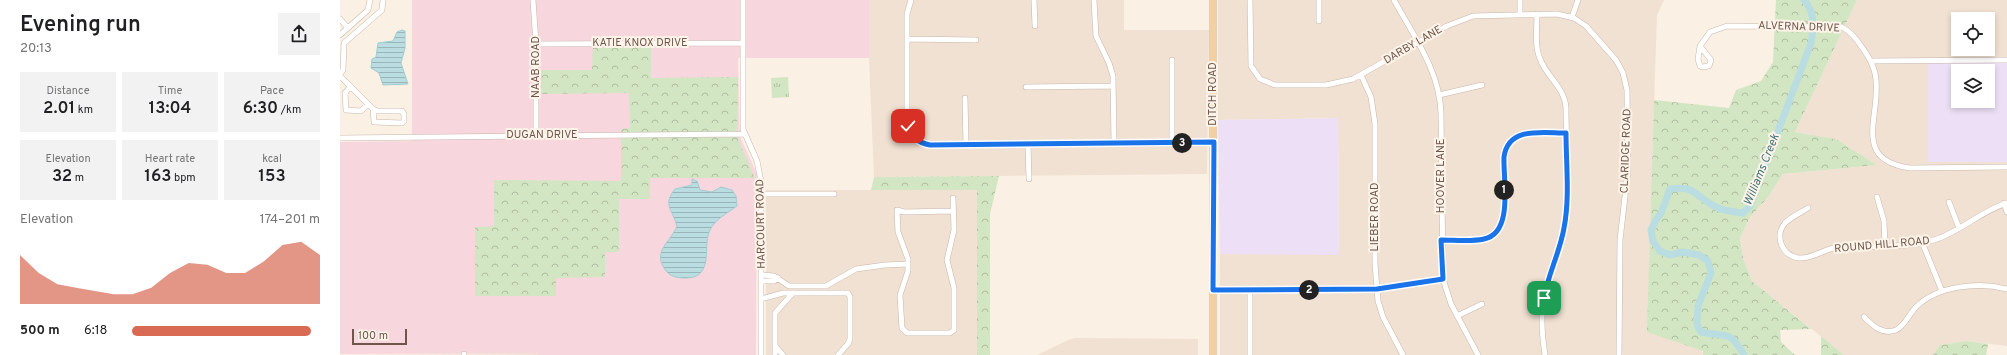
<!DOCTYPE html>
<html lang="en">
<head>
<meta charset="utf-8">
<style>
  :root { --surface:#fff; --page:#f2f2f2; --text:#202124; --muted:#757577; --accent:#d96a53 }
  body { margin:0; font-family:Overpass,sans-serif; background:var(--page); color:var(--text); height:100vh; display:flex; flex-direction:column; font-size:15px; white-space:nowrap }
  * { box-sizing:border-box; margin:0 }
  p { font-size:13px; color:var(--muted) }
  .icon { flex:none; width:22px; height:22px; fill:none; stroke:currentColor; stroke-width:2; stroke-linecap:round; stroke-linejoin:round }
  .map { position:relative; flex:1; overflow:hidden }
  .details { display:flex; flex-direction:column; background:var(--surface); width:340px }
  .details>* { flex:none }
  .buttons { position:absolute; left:1611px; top:12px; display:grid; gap:8px }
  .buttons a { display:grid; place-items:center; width:44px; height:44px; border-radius:0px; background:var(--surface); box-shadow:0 2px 6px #0003; font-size:20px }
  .scale { position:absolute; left:12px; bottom:10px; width:55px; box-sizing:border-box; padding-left:4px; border:2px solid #6f564c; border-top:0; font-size:11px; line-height:14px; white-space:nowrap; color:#6f564c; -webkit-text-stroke:3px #fdf4e9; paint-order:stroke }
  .pin { position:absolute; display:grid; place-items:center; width:34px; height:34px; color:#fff; margin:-17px; border-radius:8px; box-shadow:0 2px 6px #0006 }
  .km { position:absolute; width:20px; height:20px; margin:-10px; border-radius:50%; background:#222; color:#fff; font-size:11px; line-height:20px; text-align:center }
  .round { display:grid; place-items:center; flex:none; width:42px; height:42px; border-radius:0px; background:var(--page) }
  .summary { display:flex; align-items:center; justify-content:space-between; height:68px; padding:0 20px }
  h1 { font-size:22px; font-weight:600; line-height:30px }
  .figures { display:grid; grid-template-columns:repeat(3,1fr); gap:6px; height:68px; padding:4px 20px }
  .figures div { display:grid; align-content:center; border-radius:0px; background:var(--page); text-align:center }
  .figures b { font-size:17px; font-weight:600 }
  .figures small { font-size:11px; font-weight:400 }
  .figures p { font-size:11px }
  .chart { height:112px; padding:8px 20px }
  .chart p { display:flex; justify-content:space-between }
  .chart svg { width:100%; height:72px; margin-top:4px; fill:var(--accent); opacity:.7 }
  ul { padding:0 20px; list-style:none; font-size:13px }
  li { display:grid; grid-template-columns:64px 48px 1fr; align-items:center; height:30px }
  li i { height:10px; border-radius:5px; background:var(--accent) }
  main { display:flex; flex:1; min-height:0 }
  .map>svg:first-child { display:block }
  .residential { fill:#f1e1d2; fill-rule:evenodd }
  .education { fill:#ede0f6; fill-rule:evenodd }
  .medical { fill:#f7d7dd }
  .forest { fill:url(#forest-crowns) }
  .park { fill:url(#park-tufts) }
  .water { fill:url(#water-rules); stroke:#a1cdd2 }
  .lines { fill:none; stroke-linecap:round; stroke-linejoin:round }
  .river { stroke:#badde1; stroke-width:7 }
  .minor-casing { stroke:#c9b7ab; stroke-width:6 }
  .major-casing { stroke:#d7d0cd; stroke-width:8 }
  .minor { stroke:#fff; stroke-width:5 }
  .major { stroke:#f3d0a1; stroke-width:7 }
  .route-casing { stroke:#fff; stroke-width:8 }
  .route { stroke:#1a73e8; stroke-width:5 }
  .labels { text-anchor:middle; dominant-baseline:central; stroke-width:4; stroke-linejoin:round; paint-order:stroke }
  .street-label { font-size:11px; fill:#6f564c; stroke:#fdf4e9 }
  .water-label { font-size:12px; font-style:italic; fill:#44747a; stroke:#fdf4e9 }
</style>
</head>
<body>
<main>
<section class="details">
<div class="summary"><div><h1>Evening run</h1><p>20:13</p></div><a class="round"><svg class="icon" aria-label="share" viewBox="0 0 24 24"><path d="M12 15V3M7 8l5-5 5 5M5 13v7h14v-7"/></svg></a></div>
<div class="figures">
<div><p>Distance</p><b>2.01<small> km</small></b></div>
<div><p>Time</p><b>13:04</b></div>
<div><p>Pace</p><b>6:30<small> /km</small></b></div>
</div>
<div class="figures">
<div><p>Elevation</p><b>32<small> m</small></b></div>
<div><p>Heart rate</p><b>163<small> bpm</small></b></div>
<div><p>kcal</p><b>153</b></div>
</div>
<div class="chart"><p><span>Elevation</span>174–201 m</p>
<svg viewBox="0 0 160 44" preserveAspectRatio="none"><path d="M0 44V14L10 25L20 32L30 34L40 36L50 38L60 38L70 34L80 25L90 19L100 20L110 25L120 25L130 18L140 8L150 6L160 14V44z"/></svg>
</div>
<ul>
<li><b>500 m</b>6:18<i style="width:95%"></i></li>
</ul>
</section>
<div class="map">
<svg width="1667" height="355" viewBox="0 0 1667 355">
  <defs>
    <pattern id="forest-crowns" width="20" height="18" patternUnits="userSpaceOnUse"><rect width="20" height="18" fill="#d3e6c3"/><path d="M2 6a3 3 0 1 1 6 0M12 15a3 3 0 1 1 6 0" fill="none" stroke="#afbda1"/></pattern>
    <pattern id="park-tufts" width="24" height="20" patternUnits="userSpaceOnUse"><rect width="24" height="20" fill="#d3e6c3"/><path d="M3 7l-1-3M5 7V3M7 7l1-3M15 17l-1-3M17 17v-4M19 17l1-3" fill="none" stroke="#afbda1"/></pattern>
    <pattern id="water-rules" width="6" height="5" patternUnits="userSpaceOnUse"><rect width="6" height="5" fill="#badde1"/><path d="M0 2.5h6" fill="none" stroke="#9bb6b9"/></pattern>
  </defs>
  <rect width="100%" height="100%" fill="#faf0e3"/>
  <!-- residential -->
  <path class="residential" d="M529,0H784V30H869L867,174L534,177L529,58Z
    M878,0H1324L1317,15L1312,164L1363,355H880V254H999L998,118L878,120Z
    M1517,0H1667V63L1588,64V162H1667V346L1626,341L1600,345L1593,355H1504L1412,281L1403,258L1400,238L1410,217L1429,196L1443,174L1537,165L1496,139L1455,132ZM1618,19H1648V49H1618Z
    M426,190H637V355H426Z
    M736,338L858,339V355H697L728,340Z
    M198,353V355L0,354Z"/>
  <!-- education -->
  <path class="education" d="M1667,63V162H1588V63ZM1618,71H1648V101H1618Z
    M998,118L999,255L880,254L878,120Z"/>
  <!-- medical -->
  <path class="medical" d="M72,0H529V58H398L400,137L417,174L416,355H198L197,353L0,354V142L72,141Z"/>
  <!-- forest -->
  <path class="forest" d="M1436,0H1517L1455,132L1496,139L1537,165L1443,174L1429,196L1410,217L1400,238L1403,258L1412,281L1471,329L1440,330L1441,342L1455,355H1363V351L1307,332L1314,100L1389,108L1396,90L1421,81L1433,62Z
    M311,47V78L398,77L397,137L415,178H310V199H279V252H265V277L216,278V296H135V227L154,226V180L281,181V129L290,128L289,93L201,94V70H252L253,48Z
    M659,176L650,214V355H637V190H531L534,177Z
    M1481,336L1504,355H1481Z
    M1626,341L1648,344L1646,355H1593L1600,345Z"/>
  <!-- park -->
  <path class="park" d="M448,77L449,97L432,98L431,78Z"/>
  <!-- water -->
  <path class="water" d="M62,30L65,31V48L61,63L68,84L43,85L39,73L31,68L32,59L36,57L38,43L53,41L57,32Z
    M352,179L357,181L360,190L372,192L381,187L392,190L396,196L397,206C388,213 375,219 370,230C362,245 375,278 346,278C339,278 331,277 327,272C310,252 331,242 337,226C333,210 322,205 335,189L352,185Z"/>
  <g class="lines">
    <!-- river -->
    <path class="river" d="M1404,355C1389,328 1386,338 1361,332L1357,325L1358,306L1371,273L1368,261L1359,255L1343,252L1330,255L1320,251L1313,241L1311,230L1316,220L1321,213L1330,189C1357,185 1355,197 1376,207C1384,211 1394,212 1403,213L1410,206L1471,43C1474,27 1475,12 1464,0"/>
    <defs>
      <path id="minor" d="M193,0L196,44V135
        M403,0V129L417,161L421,181V355
        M571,0L567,14V121L569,130L574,137L583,143L590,145L874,143
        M694,0L695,26
        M754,0L756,36L769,63L773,76L774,144
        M910,0L911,66L920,79L935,85H986L1013,79L1107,26L1133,16L1217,14L1234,18L1246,26L1276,60L1283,73L1287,90L1288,170L1280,240L1279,355
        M979,0V21
        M1054,0C1073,35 1100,71 1101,113L1103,279L1111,304L1138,355
        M1180,0V14
        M1197,14C1197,29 1194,47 1201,61C1208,78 1225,88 1226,108C1226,146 1230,186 1225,224C1222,243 1213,261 1208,279C1200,305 1201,329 1205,355
        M1232,17L1238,0
        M0,19L8,28
        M0,35L28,10L30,0
        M567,39L636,40
        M196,44L403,43
        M1360,46L1370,32L1387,26L1502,27C1511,32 1516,38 1521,46C1529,57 1535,67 1536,80C1540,118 1512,160 1570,168L1667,167
        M1360,46L1371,60L1369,66L1362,67L1360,66L1358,59Z
        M832,60V143
        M1531,61L1667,60
        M0,74L3,70L4,43L42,10L43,0
        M1021,75L1031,97L1035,124V264L1038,301L1043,317L1063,355
        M0,76L33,109L37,111H62L64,114V121L62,123L34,122L33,109
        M10,87L5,93L6,110L21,111L28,104
        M686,87L773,86
        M1099,95L1142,85
        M625,98L626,144
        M0,138L404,134
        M688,145L689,179
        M421,194H494
        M1537,197L1544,221L1545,246
        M613,198L614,230L607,260L614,288V330L610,333H567L562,328L560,295L568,271V259L558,232L557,210L564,212L613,211
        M1609,202L1619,228
        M1664,203L1667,212
        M1468,208C1460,213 1451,217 1445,223C1434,236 1442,256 1459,258C1470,259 1482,251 1493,248C1505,245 1518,247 1530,247C1551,246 1574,246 1594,240C1620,232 1641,211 1667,203
        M1101,240C1124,240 1158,247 1164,217C1166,194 1153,138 1186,133C1199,131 1213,133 1226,133
        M1582,242L1602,291
        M421,275L434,276L449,286H486L516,269L545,265L568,264
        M421,281H434L438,278
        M910,290V355
        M873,291L1037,289L1103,279
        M421,299L443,293H508L510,297V339L508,344L498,355
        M1117,316L1142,304
        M1524,317C1533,326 1542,335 1556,330C1565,326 1569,314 1576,307C1598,285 1639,282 1667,289
        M435,346L443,355
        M124,354V355
        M435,355V313L453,293"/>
      <path id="major" d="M873,355V0"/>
    </defs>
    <!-- minor casing -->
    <use href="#minor" class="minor-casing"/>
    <!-- major casing -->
    <use href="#major" class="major-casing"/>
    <!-- minor -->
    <use href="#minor" class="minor"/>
    <!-- major -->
    <use href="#major" class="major"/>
  </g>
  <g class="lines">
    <defs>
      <path id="route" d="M568,126C571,137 579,143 590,145L874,142L873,290L1037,289L1103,279L1101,240C1115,240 1131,242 1144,239C1174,233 1163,180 1164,157C1168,126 1203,133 1226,133C1226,164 1230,197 1224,228C1220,252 1208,274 1204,298"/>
    </defs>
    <!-- route casing -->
    <use href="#route" class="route-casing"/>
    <!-- route -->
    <use href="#route" class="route"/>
  </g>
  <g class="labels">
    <!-- street labels -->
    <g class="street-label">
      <text transform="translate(1459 27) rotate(2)">ALVERNA DRIVE</text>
      <text x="300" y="43">KATIE KNOX DRIVE</text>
      <text transform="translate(1073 45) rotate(-30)">DARBY LANE</text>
      <text transform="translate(196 67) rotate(-90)">NAAB ROAD</text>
      <text transform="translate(873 94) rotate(-90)">DITCH ROAD</text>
      <text x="202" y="135">DUGAN DRIVE</text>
      <text transform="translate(1286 151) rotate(-88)">CLARIDGE ROAD</text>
      <text transform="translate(1101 176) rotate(-90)">HOOVER LANE</text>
      <text transform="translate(1035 217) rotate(-90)">LIEBER ROAD</text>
      <text transform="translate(421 224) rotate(-91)">HARCOURT ROAD</text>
      <text transform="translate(1542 245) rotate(-5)">ROUND HILL ROAD</text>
    </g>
    <!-- water labels -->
    <g class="water-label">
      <text transform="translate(1422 170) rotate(-68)">Williams Creek</text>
    </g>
  </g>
</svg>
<div class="buttons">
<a><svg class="icon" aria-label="locate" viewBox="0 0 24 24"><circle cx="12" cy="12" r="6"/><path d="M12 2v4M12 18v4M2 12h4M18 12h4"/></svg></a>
<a><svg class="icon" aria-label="layers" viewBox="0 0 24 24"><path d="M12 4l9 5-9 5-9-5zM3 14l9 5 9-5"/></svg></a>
</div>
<div class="scale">100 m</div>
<div class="pin" style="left:1204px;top:298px;background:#1e9e55"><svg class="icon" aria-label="arrive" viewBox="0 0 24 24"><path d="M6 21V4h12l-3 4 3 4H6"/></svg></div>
<div class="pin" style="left:568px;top:126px;background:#d93025"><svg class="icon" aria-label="check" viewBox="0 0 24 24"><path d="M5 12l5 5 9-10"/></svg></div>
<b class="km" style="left:1164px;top:190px">1</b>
<b class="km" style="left:969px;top:290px">2</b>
<b class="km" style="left:842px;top:143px">3</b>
</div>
</main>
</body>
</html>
